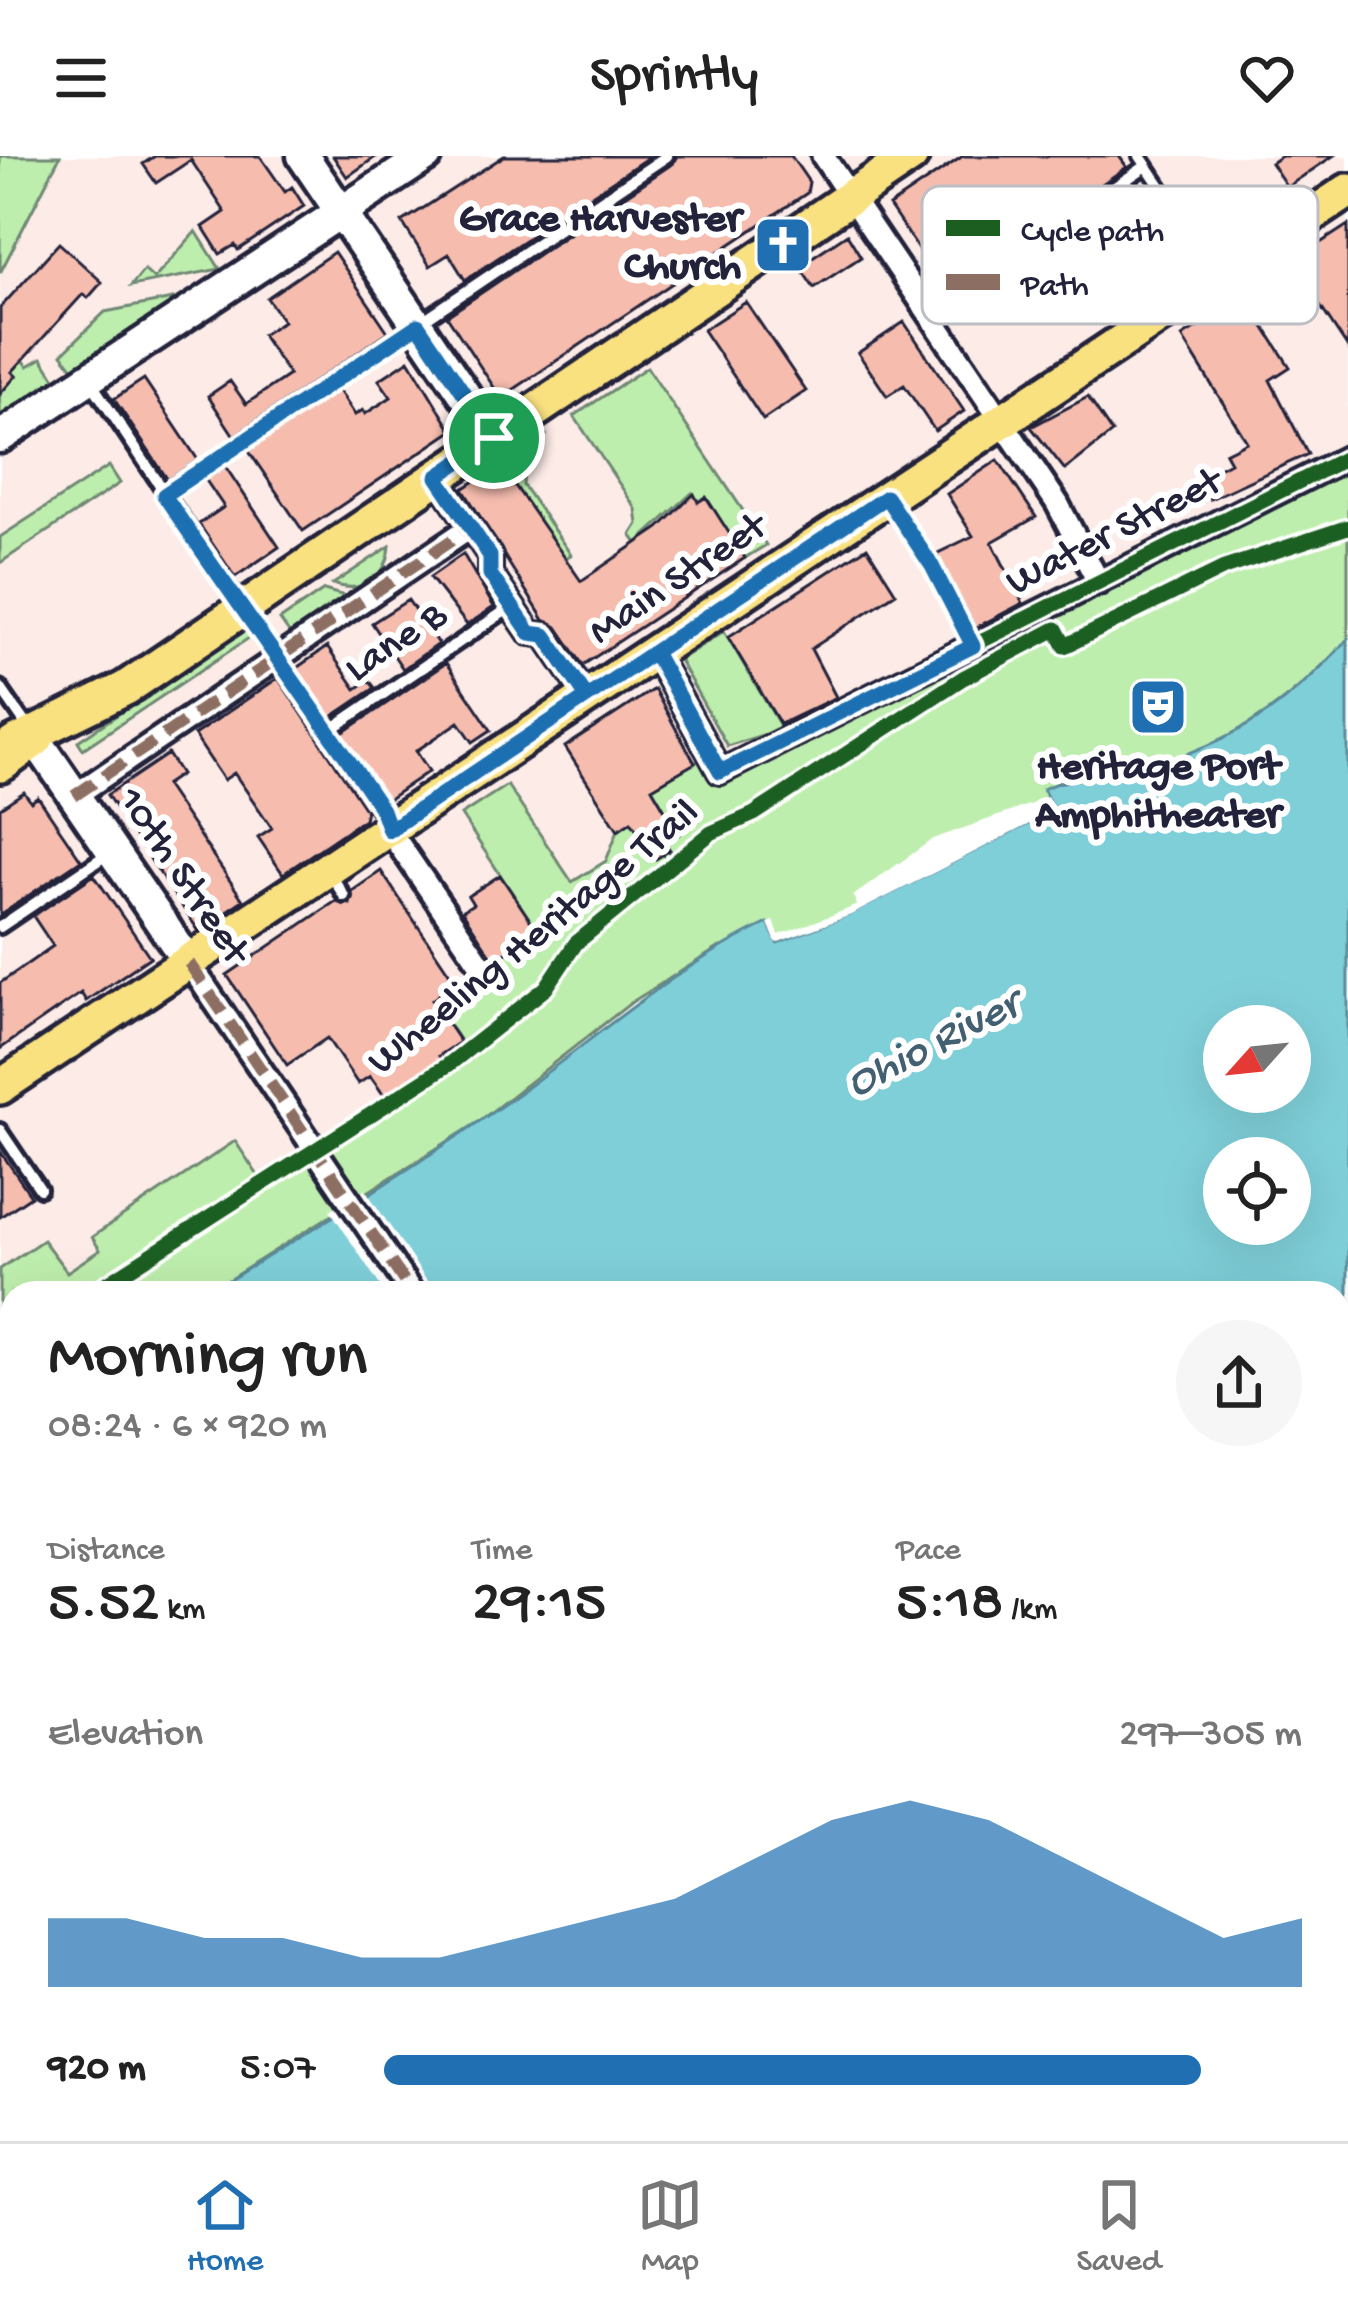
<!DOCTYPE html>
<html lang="en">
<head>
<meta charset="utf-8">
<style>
  :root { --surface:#fff; --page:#f6f6f6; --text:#222; --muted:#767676; --line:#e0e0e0; --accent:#1f6fb2 }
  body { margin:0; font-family:"Gochi Hand",sans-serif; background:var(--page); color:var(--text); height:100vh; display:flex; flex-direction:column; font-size:45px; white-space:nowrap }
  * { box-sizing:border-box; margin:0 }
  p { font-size:39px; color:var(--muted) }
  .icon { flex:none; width:66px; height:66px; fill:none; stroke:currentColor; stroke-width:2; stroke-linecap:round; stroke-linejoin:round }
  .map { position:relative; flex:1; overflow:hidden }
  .side { position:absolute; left:0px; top:1125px; width:1350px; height:861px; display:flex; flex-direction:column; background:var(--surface); border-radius:36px 36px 0 0; box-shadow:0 12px 48px #0002 }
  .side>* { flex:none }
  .needle { width:78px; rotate:243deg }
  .fabs { position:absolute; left:1203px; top:849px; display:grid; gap:24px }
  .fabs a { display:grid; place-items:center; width:108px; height:108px; border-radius:50%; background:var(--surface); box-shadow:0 12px 48px #0002; font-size:60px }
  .pin { position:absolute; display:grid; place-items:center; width:102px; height:102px; color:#fff; margin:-51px; border:6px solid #fff; border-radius:50%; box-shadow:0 3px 12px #0007 }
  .round { display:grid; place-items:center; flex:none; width:126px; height:126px; border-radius:63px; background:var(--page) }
  .headline { display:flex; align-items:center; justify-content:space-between; height:204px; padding:0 48px }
  h1 { font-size:66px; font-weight:600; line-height:90px }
  .metrics { display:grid; grid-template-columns:repeat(3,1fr); gap:18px; height:204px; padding:12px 48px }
  .metrics div { display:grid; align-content:center }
  .metrics b { font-size:60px; font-weight:600 }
  .metrics small { font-size:33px; font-weight:400 }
  .metrics p { font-size:33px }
  .chart { height:336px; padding:24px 48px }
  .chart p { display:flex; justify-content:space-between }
  .chart svg { width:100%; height:216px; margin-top:12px; fill:var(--accent); opacity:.7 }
  ul { padding:0 48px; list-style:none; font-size:39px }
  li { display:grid; grid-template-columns:192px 144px 1fr; align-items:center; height:90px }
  li i { height:30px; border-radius:15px; background:var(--accent) }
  header { display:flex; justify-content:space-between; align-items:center; height:156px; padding:0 48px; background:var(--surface); font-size:54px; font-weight:600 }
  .tab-bar { display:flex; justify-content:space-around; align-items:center; height:168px; border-top:3px solid var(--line); background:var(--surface); font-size:33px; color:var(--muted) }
  .tab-bar a { display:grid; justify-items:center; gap:6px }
  .tab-bar .current { color:var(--accent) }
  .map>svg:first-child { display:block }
  .built { fill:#fcebe7 }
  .green { fill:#beeead; stroke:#708874; stroke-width:3 }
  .water { fill:#7fcfd9; stroke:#5a8a9a; stroke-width:3; fill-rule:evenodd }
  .pier { fill:#fff }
  .building { fill:#f6bdaf; stroke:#22223b; stroke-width:3 }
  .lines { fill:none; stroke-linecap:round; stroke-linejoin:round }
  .lane-casing { stroke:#22223b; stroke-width:20 }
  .street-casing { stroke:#22223b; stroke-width:30 }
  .secondary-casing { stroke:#22223b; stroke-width:39 }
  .primary-casing { stroke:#22223b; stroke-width:42 }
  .highway-casing { stroke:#22223b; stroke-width:48 }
  .lane { stroke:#fff; stroke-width:10 }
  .street { stroke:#fff; stroke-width:21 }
  .secondary { stroke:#fff; stroke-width:30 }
  .primary { stroke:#fae180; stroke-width:33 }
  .highway { stroke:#fae180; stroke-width:39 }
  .quiet { stroke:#8d6e63; stroke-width:12; stroke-dasharray:24 12; stroke-linecap:butt }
  .cycleway-casing { stroke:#fff; stroke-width:22 }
  .cycleway { stroke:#1b5e20; stroke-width:15 }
  .route-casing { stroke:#fff; stroke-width:24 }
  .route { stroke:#1f6fb2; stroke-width:15 }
  .labels { text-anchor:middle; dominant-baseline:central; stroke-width:12; stroke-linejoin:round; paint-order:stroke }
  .poi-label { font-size:42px; font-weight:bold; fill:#22223b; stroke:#fff; text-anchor:end }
  .street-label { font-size:42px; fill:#22223b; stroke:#fff }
  .water-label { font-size:45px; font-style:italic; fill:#435f72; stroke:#fff }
  .key { fill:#fff; stroke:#bdbdc4; stroke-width:3 }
  .key-label { font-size:33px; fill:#22223b }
</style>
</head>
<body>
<header><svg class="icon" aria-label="menu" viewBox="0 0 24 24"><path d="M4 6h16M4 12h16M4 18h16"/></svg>Sprintly<svg class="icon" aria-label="heart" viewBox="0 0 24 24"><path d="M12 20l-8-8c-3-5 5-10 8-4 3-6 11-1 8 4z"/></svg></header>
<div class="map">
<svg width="1348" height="1985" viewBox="0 0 1348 1985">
  <rect width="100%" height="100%" fill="#fff"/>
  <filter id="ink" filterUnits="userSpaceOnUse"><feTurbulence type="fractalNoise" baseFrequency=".00833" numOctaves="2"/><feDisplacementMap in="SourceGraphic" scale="24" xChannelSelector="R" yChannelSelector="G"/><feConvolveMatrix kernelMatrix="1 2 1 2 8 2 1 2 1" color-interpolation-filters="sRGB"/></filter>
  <g filter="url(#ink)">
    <!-- built -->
    <path class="built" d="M60,0H1348V300L720,616L652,633L679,678L670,694L432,844L460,886L444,907L262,1027L235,985L93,1082L101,1094L66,1117L43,1084L0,1113V117Z
      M1348,1891V1985H1210L1202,1974H1338V1898Z"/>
    <!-- green -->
    <path class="green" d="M0,0H60L0,117Z
      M196,75L220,113L131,130L144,114L154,123Z
      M178,142L73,212L62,198L105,156Z
      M42,202L56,224L0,261V233L16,220L12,216L23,204L28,210Z
      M647,211L766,389L745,402L706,342L698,346L692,337L637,387L631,379L638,368L636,353L574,260Z
      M547,278L525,304L523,329L571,399L564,404L532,356L491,383L481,370L522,342L500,308Z
      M1348,301V483C1261,579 1184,613 1056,626L1055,655L851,759L776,787L720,791L632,846L477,967L208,1137H12V1262L0,1269V1113L43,1084L67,1116L100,1094L92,1081L235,985L263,1027L444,907L439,900L460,885L432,844L538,776L461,659L507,629L572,726L606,705L618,674L631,665L669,694L665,687L679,678L652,632L710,598L720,615Z
      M109,310L120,327L0,407V381Z
      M390,390C387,421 364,439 333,428Z
      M324,434L345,440L290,478L280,464Z
      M244,474L252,480L83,593L78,585Z
      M724,475L782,573L727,590L679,504Z"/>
    <!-- water -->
    <path class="water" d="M1348,483V1233L1338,1238V1137H208C310,1075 413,1013 511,943C596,882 672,812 768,767L777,787L851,758L1054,655L1043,633C1068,620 1099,624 1126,617C1225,591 1279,559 1348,483ZM1224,870H1290V936H1224ZM1224,1002H1290V1068H1224Z
      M12,1262V1974H395L386,1985H0V1269Z"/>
    <!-- pier -->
    <path class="pier" d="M1047,640L1055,655L851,759L776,787L768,767L774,765L779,779L848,753L857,749L853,740L933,683L1037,646L1044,654L1042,643Z
      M365,1033L435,1137H385L330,1054Z"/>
    <!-- building -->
    <path class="building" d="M155,0H260L285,36L292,31L304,50L238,94L235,89L220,98L203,71L225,56L191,4L156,27L143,8Z
      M333,0H377L347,21Z
      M504,0H650L465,124L449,98L430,110L402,66Z
      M677,0H791L809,26L807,37L501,242L447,160L672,8Z
      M963,0H1119L1127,11L946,134L889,50Z
      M1281,0H1333L1287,31L1271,7Z
      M1348,69V192L1291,106Z
      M847,78L861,101L814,132L799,110Z
      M59,87L102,126L88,142L83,138L12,216L16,220L0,238V152Z
      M334,96L388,176L234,280L208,240L230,225L246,248L289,219L262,179L283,165L267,142Z
      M1245,141L1290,211L1270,224L1308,298L1210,343L1200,322L1230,306L1225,297L1247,286L1182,181Z
      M746,146L806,235L763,264L703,174Z
      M904,166L964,255L935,275L904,229L887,240L858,197Z
      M409,204L452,275L303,375L248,294L338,233L355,259L363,254L365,258L391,241L379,224Z
      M144,223L198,304L168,324L114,243Z
      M1088,241L1112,277L1065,314L1031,271Z
      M998,304L1036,361L992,386L1023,447L975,472L936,398L973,380L947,338Z
      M500,308L581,425L659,372L694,338L698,346L706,341L745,402L583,509L557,471L544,464L463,333Z
      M225,310L279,391L235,421L199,368L224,351L205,323Z
      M867,391L896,437L811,493L836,541L780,568L728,481Z
      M463,398L494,451L467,469L430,421Z
      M408,444L438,488L403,513L372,467Z
      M327,491L356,533L369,524L375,532L329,563L295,513Z
      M446,507L491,574L473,586L459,566L416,595L429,615L387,644L340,579Z
      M278,522L366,654L364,663L283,718L258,681L272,672L234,617L224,624L194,579Z
      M654,533L695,607L652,632L679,678L665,687L670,694L656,703L631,665L618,674L565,591Z
      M168,598L181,618L165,629L243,744L198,774L107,639Z
      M24,636L31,646L38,641L81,704L0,759V652Z
      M381,715L456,827L432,844L460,886L439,900L444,907L388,945L370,920L358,928L327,882L287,909L227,819L336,745L350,748L352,735Z
      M94,719L150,801L86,845L81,837L0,893V827L53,790L33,760Z
      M500,719L538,776L494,804L462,755L473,748L468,740Z
      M0,995L31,1040L0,1061Z"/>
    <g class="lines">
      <defs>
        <path id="lane" d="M1140,0L1218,116
          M930,156L1146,10
          M90,225L387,667
          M164,339L667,0
          M887,344L932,410L972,488
          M0,531L29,573
          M329,575L502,457
          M330,717L344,740
          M0,771L109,697
          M0,974L40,1033
          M1338,1603L1348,1598
          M1338,1815L1348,1830
          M819,1974L826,1985
          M1141,1974L1149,1985
          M1179,1985L1195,1974"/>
        <path id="street" d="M823,0L1057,347L1099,427
          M437,321L490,400V418L530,477L545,479L587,541
          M654,496L720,616L1348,301
          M74,640L471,371
          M389,674L479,806
          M189,807L412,1137
          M1338,1460L1348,1454
          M1338,1638L1348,1652
          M974,1974L982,1985
          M1293,1974L1301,1985
          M775,1985L781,1974"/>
        <path id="secondary" d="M303,0L494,282
          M0,281L426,0
          M34,581L189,807"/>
        <path id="primary" d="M13,588L126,532L911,0
          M0,931L1348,35"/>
        <path id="highway" d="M0,606L34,581
          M0,1438L12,1455
          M0,1477L12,1495
          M340,1974L348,1985
          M377,1974L385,1985"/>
      </defs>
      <!-- lane casing -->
      <use href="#lane" class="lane-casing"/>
      <!-- street casing -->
      <use href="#street" class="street-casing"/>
      <!-- secondary casing -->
      <use href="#secondary" class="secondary-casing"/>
      <!-- primary casing -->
      <use href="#primary" class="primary-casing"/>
      <!-- highway casing -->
      <use href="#highway" class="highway-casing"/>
      <!-- lane -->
      <use href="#lane" class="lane"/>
      <!-- street -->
      <use href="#street" class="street"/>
      <!-- secondary -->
      <use href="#secondary" class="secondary"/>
      <!-- primary -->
      <use href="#primary" class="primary"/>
      <!-- highway -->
      <use href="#highway" class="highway"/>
      <!-- quiet -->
      <path class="quiet" d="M437,321L490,400V418L530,477L545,479L587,541
        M74,640L471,371
        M189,807L412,1137"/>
      <defs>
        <path id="cycleway" d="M654,496L720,616L1348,301
          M92,1137L448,909L546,832L576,787L711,677L754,658L963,522L1056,473L1065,490L1224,412L1348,371"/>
      </defs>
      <!-- cycleway casing -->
      <use href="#cycleway" class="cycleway-casing"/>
      <!-- cycleway -->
      <use href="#cycleway" class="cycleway"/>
    </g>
  </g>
  <g class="lines" filter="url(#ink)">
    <defs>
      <path id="route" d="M494,282L418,169L164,339C235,445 311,547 382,654L389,674C477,614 566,556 654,496L720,616L973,490L932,410L886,341L654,496L587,541L545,479L530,477L490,418V400L437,321L494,282"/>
    </defs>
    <!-- route casing -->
    <use href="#route" class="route-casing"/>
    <!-- route -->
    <use href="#route" class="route"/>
  </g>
  <!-- icons -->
  <defs>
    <symbol id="church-square" viewBox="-11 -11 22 22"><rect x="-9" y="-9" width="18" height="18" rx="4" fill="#1f6fb2" stroke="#fff"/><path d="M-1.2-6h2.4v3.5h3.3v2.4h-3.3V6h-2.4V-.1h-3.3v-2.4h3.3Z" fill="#fff"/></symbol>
    <symbol id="theatre-square" viewBox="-11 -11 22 22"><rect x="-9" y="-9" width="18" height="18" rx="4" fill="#1f6fb2" stroke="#fff"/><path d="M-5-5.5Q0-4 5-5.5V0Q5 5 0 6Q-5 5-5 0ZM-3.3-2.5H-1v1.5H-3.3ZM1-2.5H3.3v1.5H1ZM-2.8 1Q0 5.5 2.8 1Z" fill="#fff"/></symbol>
  </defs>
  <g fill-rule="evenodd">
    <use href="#church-square" x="750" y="56" width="66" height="66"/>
    <use href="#theatre-square" x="1125" y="518" width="66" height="66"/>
  </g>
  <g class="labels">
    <!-- poi labels -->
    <g class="poi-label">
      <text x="741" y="65">Grace Harvester<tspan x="741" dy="48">Church</tspan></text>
      <text x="1158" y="613" text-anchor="middle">Heritage Port<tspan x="1158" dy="48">Amphitheater</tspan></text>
    </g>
    <!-- street labels -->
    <g class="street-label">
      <text transform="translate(1115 378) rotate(-27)">Water Street</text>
      <text transform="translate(679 425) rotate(-34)">Main Street</text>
      <text transform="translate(397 488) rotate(-34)">Lane B</text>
      <text transform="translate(181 721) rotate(56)">10th Street</text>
      <text transform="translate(535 783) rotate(-39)">Wheeling Heritage Trail</text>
    </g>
    <!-- water labels -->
    <g class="water-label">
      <text transform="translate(934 890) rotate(-27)">Ohio River</text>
    </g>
  </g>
  <!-- legend -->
  <rect x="922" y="30" width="396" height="138" rx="18" class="key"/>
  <rect x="946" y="64" width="54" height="16" fill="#1b5e20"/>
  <rect x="946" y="118" width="54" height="16" fill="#8d6e63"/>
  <g class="key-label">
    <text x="1021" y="84">Cycle path</text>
    <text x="1021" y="138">Path</text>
  </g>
</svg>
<div class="fabs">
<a><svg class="needle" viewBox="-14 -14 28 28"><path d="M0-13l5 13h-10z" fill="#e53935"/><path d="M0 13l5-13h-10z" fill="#767676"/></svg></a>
<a><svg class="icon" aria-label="locate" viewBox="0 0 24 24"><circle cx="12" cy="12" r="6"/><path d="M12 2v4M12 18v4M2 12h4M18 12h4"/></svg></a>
</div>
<div class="pin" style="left:494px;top:282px;background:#1e9e55"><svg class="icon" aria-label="arrive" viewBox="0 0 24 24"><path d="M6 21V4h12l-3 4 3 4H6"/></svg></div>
<section class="side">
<div class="headline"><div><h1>Morning run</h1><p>08:24 · 6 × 920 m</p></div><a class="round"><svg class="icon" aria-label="share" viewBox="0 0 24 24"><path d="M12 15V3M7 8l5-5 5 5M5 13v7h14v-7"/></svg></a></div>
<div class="metrics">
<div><p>Distance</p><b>5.52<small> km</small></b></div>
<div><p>Time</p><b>29:15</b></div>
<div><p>Pace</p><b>5:18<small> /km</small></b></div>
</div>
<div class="chart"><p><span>Elevation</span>297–305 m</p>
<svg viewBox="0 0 160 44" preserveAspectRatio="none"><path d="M0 44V30L10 30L20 34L30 34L40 38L50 38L60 34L70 30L80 26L90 18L100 10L110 6L120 10L130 18L140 26L150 34L160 30V44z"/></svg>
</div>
<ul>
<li><b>920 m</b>5:07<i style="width:89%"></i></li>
</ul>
</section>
</div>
<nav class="tab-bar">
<a class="current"><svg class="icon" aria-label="home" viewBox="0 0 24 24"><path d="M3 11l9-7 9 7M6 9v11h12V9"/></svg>Home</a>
<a><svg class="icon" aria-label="map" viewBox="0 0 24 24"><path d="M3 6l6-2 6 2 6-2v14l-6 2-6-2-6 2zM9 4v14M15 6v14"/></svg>Map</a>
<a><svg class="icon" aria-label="saved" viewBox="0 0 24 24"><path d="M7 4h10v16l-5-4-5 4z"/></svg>Saved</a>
</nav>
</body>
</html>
